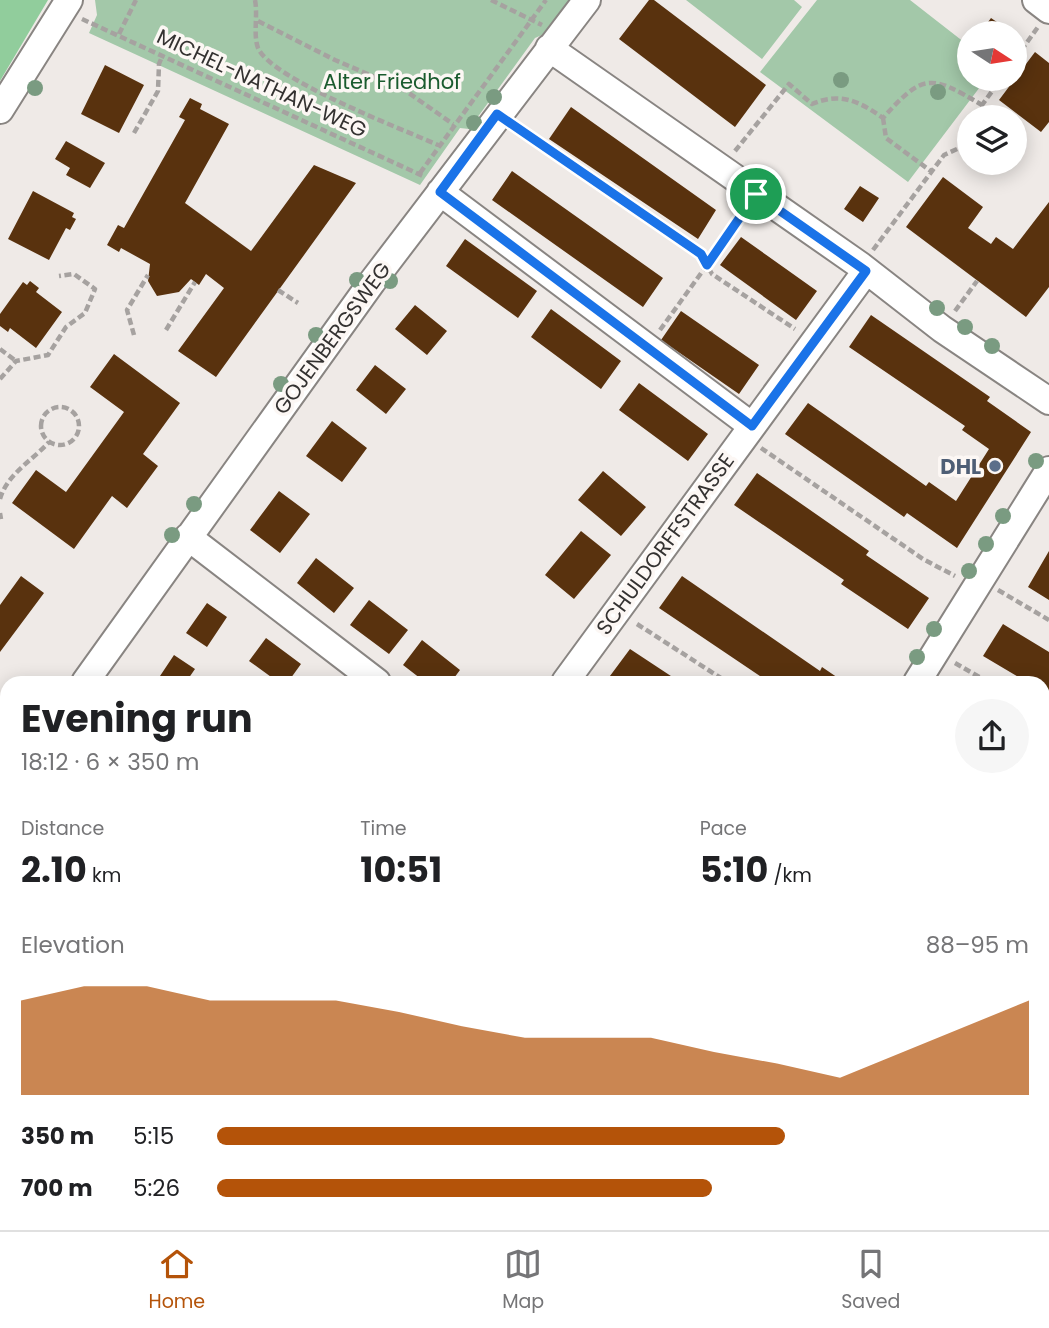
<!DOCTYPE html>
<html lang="en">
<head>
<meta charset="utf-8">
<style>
  :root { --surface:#fff; --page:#f6f6f6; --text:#202124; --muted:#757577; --line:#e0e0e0; --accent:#b45309 }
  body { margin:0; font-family:Poppins,sans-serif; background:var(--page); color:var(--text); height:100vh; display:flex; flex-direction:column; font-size:26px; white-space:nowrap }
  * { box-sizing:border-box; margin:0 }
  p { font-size:23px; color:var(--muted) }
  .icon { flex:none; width:38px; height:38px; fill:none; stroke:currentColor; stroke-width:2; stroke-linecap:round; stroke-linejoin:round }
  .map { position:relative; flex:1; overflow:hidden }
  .details { position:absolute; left:0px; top:676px; width:1050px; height:555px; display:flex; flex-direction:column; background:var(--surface); border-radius:21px 21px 0 0; box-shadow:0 4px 18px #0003 }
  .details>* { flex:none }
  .needle { width:46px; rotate:102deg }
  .tools { position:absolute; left:957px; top:21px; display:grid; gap:14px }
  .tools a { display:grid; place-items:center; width:70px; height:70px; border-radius:50%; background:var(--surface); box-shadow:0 4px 18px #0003; font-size:35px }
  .pin { position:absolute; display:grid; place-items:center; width:60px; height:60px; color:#fff; margin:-30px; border:4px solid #fff; border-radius:50%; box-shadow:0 2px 7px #0007 }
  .round { display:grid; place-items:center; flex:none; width:74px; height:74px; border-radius:37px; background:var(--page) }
  .summary { display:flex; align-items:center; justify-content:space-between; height:119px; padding:0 21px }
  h1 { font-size:38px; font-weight:700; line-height:52px }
  .metrics { display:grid; grid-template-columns:repeat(3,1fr); gap:10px; height:119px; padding:7px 21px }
  .metrics div { display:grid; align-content:center }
  .metrics b { font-size:35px; font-weight:700 }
  .metrics small { font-size:19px; font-weight:400 }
  .metrics p { font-size:19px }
  .chart { height:196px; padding:14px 21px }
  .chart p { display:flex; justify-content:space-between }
  .chart svg { width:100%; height:126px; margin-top:7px; fill:var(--accent); opacity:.7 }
  ul { padding:0 21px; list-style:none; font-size:23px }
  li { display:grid; grid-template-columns:112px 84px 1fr; align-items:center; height:52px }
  li i { height:18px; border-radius:9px; background:var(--accent) }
  .tabs { display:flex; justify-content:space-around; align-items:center; height:98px; border-top:2px solid var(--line); background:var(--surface); font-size:19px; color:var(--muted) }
  .tabs a { display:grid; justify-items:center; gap:4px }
  .tabs .selected { color:var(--accent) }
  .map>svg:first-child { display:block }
  .green { fill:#a3c8a9 }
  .forest { fill:#91cd9c }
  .building { fill:#59320e }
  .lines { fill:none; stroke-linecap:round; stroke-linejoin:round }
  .minor-casing { stroke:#898582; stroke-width:30 }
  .path { stroke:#a6a2a0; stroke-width:4.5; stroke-dasharray:7 3.5; stroke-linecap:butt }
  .minor { stroke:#fff; stroke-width:26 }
  .tree { fill:#7a9b81 }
  .route-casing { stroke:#fff; stroke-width:14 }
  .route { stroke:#1a73e8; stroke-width:9 }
  .service-dot { fill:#5c6f8a; stroke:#fcf7f4; stroke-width:2.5 }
  .labels { text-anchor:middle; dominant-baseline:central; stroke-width:7; stroke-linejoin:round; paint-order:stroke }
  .park-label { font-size:21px; fill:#1a5b2e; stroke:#fcf7f4 }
  .street-label { font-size:21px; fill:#343231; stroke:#fcf7f4 }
  .service-label { font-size:21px; font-weight:bold; fill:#4e5e75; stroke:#fcf7f4; text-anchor:end }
</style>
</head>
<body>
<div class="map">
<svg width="1049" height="1230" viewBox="0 0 1049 1230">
  <rect width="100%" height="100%" fill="#efeae7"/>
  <!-- green -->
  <path class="green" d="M95,0H569L542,35L535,38L469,129L460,128L420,185L89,33L97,15Z
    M686,0H794L802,7L762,59Z
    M817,0H910L969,46L970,79H986L908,182L760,72Z
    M1049,901V1230H844L849,1223H1043V911Z"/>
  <!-- forest -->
  <path class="forest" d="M0,0H48L0,81Z
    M1043,1055L1049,1059V1155L1043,1151Z"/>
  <!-- building -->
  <path class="building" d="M649,0H654L766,85L735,127L619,39Z
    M991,18L1013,33H980Z
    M1035,52L1049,63V122L1041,132L999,100Z
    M105,65L144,85L119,133L81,114Z
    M190,98L202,104L200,109L229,124L185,203L251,251L314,165L356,183L216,377L178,351L224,288L206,274L199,285L191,279L179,292L157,296L148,281L150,264L121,248L119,252L107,245L118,225L124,228L185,120L179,117Z
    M571,107L716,210L698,239L549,139Z
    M66,141L105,163L90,188L66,175L70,168L55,159Z
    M512,171L663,278L643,307L492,200Z
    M943,177L983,207L968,228L991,244L996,237L1013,249L1049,202V287L1026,317L906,227Z
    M860,186L879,198L863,222L844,209Z
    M33,191L74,213L72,217L76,219L70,230L66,228L49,260L8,239Z
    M741,237L817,291L796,320L720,265Z
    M465,239L537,291L518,318L446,266Z
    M30,281L39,288L36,292L62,312L36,348L10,328L8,332L0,326V314L23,282L27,285Z
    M415,305L447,331L427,355L395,329Z
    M551,309L621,361L601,389L531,337Z
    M681,311L759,365L739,394L661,340Z
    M871,315L990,397L987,401L1031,432L957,548L907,513L904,517L785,434L808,403L926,486L929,482L956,501L989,449L962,430L965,426L849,347Z
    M114,354L180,403L143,454L158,466L127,508L112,496L74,549L12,503L36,470L66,492L124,412L90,387Z
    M375,365L406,389L386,414L356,390Z
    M639,383L708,434L688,461L619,410Z
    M332,421L367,448L342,482L306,456Z
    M603,471L646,507L621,536L578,500Z
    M757,473L869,551L866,555L929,598L908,629L841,584L844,580L734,505Z
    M279,491L310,514L280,553L250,530Z
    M581,531L611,555L574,599L545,575Z
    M1049,551V600L1028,587Z
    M316,558L354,588L334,613L297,583Z
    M21,576L44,593L0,652V605Z
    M682,576L820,671L822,667L844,682H769L659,608Z
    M369,600L408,630L389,654L350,625Z
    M207,603L227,617L207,647L186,633Z
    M1003,624L1049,652V696L1043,693V682H1027L983,656Z
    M266,638L301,664L288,682H278L249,661Z
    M422,640L460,670L451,682H425L403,665Z
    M630,649L680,682L607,680Z
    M174,655L195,669L186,682H156Z
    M1043,746L1049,750V795L1043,791Z
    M0,1057L7,1064V1110L0,1104Z
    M1046,1159L1049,1162V1180L1043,1176Z
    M0,1206L7,1211V1223H23L33,1230H0Z
    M143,1223H185L195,1230H138Z
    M474,1223H521L531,1230H484Z
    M677,1223H743L754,1230H688Z"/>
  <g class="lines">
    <defs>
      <path id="minor" d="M1036,0L1049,10
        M549,48L861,266L942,329L1049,401
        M0,110L69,0
        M440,192L752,426
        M188,537L377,682
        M85,682L372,282L587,0
        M565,682L866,271
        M917,682L1049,470
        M0,800L7,791
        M0,1167L7,1174
        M65,1223L73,1230
        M580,1230L584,1223"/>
    </defs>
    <!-- minor casing -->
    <use href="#minor" class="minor-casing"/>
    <!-- path -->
    <path class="path" d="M255,0C258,15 253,35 258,48C271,79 402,129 438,145
      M491,0L542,25
      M82,19L423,176
      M258,21L335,60L403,89L453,124
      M119,34L136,0
      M1015,59L1038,27
      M981,117L982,105L1001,79
      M883,118L886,138L932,172
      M518,129L701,254L707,265L744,211
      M134,133L158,91L159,64L163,54
      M735,151L789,84L812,104C840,92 859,101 883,118C924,72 931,75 982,105
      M420,173L546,0
      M873,250L944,155L970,143
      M278,290L298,303
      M955,311L977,281
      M166,330L195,282
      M660,330L707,265L712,274L795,329
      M134,335L127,310L148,275
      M0,349L16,361
      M0,379L16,361L48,355L66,327L85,313L95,289L74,274L59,276
      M41 426a19 19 0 1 1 38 0a19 19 0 1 1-38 0Z
      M761,448L923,559L955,576
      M0,499C7,474 33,460 49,442
      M0,513L1,519
      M998,590L1049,620
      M637,624L727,682
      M955,663L988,682
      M1043,715L1049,719
      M1043,855L1049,859
      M1043,901L1049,892
      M632,1223L637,1230
      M760,1223L771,1230
      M839,1230L843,1223"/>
    <!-- minor -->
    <use href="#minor" class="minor"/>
  </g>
  <!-- trees -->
  <g class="tree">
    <circle cx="841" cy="80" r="8"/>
    <circle cx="35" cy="88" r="8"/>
    <circle cx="938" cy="92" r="8"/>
    <circle cx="494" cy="97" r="8"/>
    <circle cx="474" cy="123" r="8"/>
    <circle cx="357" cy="280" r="8"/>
    <circle cx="390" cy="281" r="8"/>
    <circle cx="937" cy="308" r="8"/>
    <circle cx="965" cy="327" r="8"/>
    <circle cx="316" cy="335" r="8"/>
    <circle cx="992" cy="346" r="8"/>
    <circle cx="281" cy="384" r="8"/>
    <circle cx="1036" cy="461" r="8"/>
    <circle cx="194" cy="504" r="8"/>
    <circle cx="1003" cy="516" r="8"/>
    <circle cx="172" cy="535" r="8"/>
    <circle cx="986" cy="544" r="8"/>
    <circle cx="969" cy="571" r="8"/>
    <circle cx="934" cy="629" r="8"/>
    <circle cx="917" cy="657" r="8"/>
  </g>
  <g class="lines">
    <defs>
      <path id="route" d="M497,114L701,254L707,265L756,194L866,271L752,426L440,192Z"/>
    </defs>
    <!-- route casing -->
    <use href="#route" class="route-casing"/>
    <!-- route -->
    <use href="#route" class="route"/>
  </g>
  <!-- markers -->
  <circle class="service-dot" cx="995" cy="466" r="7"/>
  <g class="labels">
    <!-- park labels -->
    <g class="park-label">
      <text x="392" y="81">Alter Friedhof</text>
    </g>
    <!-- street labels -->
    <g class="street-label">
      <text transform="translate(262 83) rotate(25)">MICHEL-NATHAN-WEG</text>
      <text transform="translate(332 338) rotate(-54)">GOJENBERGSWEG</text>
      <text transform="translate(665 544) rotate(-54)">SCHULDORFFSTRASSE</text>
    </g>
    <!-- service labels -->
    <g class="service-label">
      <text x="981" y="466">DHL</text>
    </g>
  </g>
</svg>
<div class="tools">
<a><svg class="needle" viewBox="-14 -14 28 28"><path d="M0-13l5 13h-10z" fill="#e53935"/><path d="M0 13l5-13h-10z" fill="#757577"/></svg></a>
<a><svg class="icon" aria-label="layers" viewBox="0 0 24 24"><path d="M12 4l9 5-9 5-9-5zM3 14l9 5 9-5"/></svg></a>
</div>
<div class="pin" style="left:756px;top:194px;background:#1e9e55"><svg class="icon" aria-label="arrive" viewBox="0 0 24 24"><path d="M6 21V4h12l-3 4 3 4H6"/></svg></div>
<section class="details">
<div class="summary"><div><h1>Evening run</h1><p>18:12 · 6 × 350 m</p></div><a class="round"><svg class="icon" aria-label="share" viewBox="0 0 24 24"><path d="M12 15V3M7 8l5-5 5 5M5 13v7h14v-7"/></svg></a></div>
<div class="metrics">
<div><p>Distance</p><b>2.10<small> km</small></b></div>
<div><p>Time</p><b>10:51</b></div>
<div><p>Pace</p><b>5:10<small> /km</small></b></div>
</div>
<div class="chart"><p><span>Elevation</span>88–95 m</p>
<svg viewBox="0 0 160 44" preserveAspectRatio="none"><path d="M0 44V11L10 6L20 6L30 11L40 11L50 11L60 15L70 20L80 24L90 24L100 24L110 29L120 33L130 38L140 29L150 20L160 11V44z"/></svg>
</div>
<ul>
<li><b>350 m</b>5:15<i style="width:70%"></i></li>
<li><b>700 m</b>5:26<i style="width:61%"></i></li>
</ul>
</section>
</div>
<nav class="tabs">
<a class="selected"><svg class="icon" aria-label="home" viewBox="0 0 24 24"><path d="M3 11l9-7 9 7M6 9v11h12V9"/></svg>Home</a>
<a><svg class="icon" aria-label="map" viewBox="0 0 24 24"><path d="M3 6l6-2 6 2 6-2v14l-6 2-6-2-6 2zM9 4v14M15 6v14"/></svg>Map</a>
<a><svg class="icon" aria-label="saved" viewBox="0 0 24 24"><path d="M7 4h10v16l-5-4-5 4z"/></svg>Saved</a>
</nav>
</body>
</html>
